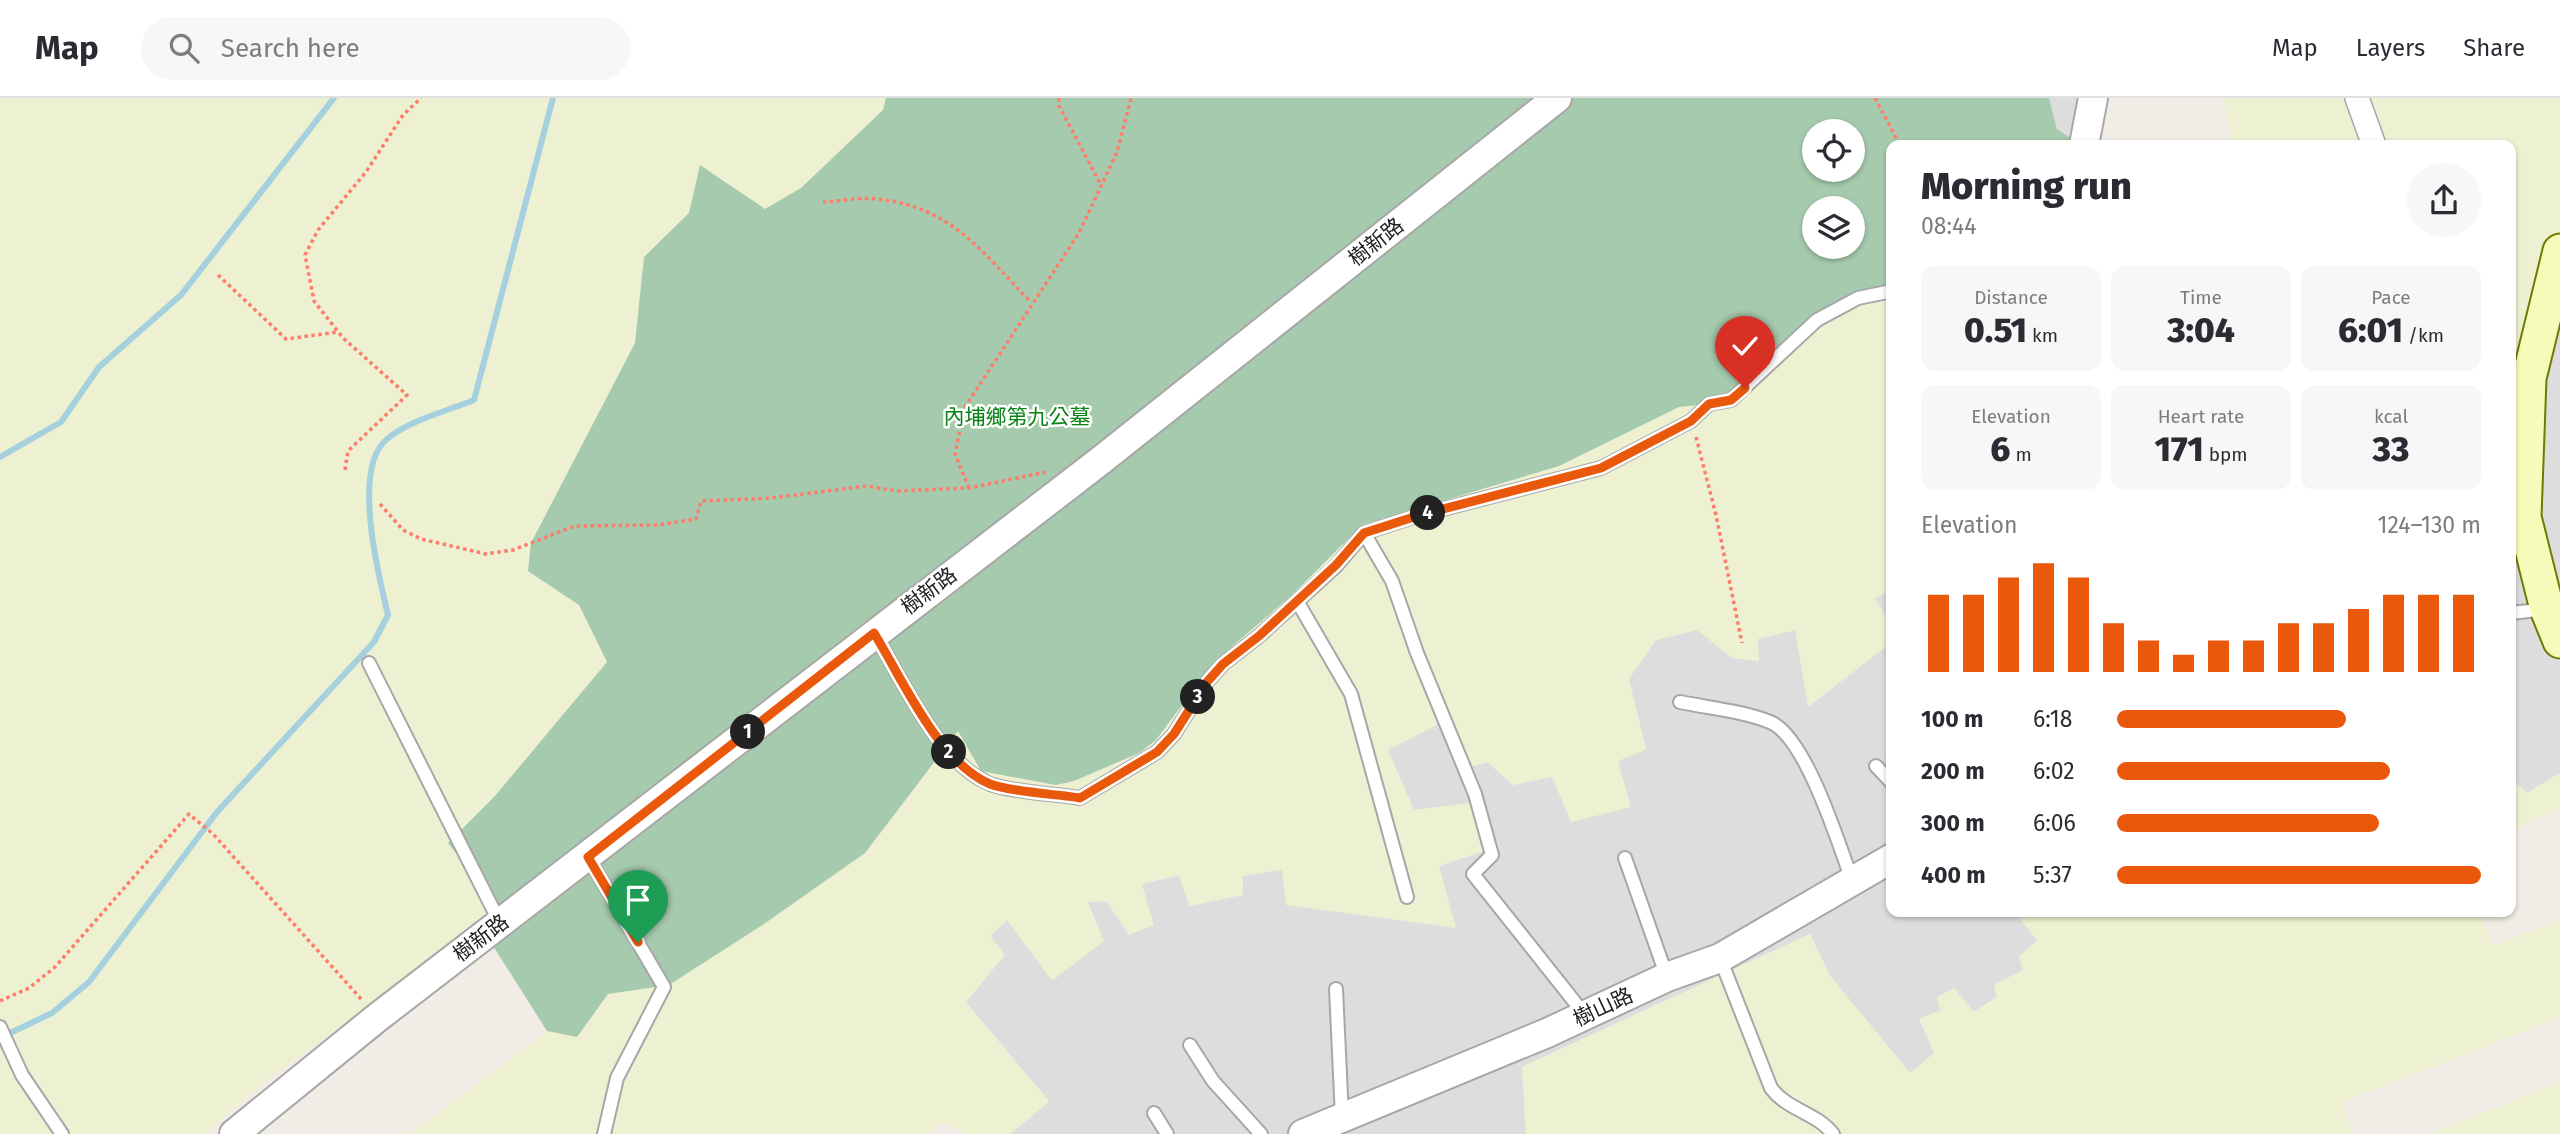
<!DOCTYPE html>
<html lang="en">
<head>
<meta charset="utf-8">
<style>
  :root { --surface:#fff; --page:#f7f7f7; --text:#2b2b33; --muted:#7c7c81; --line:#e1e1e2; --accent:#ea580c }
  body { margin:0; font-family:"Fira Sans","Noto Sans TC",sans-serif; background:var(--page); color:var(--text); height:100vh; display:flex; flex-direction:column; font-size:26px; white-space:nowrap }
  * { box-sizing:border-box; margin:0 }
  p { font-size:23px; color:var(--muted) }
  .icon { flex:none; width:38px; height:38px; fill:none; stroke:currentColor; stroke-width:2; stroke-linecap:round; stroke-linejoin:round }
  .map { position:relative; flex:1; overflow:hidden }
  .details { position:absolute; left:1886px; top:42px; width:630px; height:777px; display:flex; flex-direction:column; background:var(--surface); border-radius:14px; box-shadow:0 2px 5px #0004 }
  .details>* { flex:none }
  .controls { position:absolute; left:1802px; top:21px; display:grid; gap:14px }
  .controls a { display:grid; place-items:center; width:63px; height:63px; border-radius:50%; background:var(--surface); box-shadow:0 2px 5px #0004; font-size:35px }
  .pin { position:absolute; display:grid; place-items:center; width:60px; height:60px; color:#fff; margin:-72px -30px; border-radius:50% 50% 50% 0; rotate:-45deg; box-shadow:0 0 7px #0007 }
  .pin .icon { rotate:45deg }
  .km { position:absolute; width:35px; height:35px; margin:-18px; border-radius:50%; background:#222; color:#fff; font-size:19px; line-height:35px; text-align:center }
  .round { display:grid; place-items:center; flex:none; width:74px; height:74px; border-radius:37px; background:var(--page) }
  .headline { display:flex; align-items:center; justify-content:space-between; height:119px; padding:0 35px }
  h1 { font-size:38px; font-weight:800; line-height:52px }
  .metrics { display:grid; grid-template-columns:repeat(3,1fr); gap:10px; height:119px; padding:7px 35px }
  .metrics div { display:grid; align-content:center; border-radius:14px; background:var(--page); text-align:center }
  .metrics b { font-size:35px; font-weight:800 }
  .metrics small { font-size:19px; font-weight:400 }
  .metrics p { font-size:19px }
  .chart { height:196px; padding:14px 35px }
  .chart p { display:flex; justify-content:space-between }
  .chart svg { width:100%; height:126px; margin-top:7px; stroke:var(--accent); stroke-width:6 }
  ul { padding:0 35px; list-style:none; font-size:23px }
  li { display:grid; grid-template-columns:112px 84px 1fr; align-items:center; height:52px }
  li i { height:18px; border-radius:9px; background:var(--accent) }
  header { display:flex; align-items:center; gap:42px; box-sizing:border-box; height:98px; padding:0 35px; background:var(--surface); border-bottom:2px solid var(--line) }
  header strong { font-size:33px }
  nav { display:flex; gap:38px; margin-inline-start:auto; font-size:24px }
  .search { width:490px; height:63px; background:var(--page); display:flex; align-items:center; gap:18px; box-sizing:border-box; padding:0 24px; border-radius:38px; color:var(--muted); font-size:26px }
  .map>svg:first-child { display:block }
  .residential { fill:#dedddd }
  .farmland { fill:#edf0d1 }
  .cemetery { fill:#a6caad; fill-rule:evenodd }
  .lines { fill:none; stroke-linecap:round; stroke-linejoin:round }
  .stream { stroke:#a5d1df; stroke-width:6 }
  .service-casing { stroke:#a7a7a7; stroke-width:16 }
  .minor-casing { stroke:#a7a7a7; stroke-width:26 }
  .tertiary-casing { stroke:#a7a7a7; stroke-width:32 }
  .secondary-casing { stroke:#6c7c02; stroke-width:37 }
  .path { stroke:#fe7d6a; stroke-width:3.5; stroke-dasharray:3.5 3.5; stroke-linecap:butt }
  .service { stroke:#fff; stroke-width:12 }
  .minor { stroke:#fff; stroke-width:23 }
  .tertiary { stroke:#fff; stroke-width:28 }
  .secondary { stroke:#f7fbb9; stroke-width:33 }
  .route-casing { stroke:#fff; stroke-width:14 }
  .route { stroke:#ea580c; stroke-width:9 }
  .labels { text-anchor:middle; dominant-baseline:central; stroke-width:5; stroke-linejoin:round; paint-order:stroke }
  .street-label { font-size:21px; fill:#202020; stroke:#fff }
  .park-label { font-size:21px; fill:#088315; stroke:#fff }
</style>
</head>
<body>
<header>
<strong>Map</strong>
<div class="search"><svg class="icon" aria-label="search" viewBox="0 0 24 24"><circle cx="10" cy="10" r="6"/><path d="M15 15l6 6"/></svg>Search here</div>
<nav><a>Map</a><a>Layers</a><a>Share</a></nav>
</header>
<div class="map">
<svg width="2560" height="1036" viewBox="0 0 2560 1036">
  <rect width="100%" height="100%" fill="#f1ede6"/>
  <!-- residential -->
  <path class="residential" d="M2049,0H2088L2081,47L2057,31Z
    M2560,232V675L2527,695L2511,681V263Z
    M1892,490V528L1875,501Z
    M1697,532L1732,560L1759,563L1757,541L1795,532L1809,608L1892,544V814H2015L2037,842L2023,872L1995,887L1997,899L1973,914L1940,912L1935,955L1910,975L1830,878L1810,836L1522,969L1526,1036H1010L1049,1003L966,904L1004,857L990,838L1008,821L1087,804L1106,803L1142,786L1180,777L1242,778L1282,771L1455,830L1439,768L1499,748L1477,705L1414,712L1387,652L1442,624L1513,687L1552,678L1631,709L1617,663L1646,651L1628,581L1656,542Z"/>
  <!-- farmland -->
  <path class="farmland" d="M0,0H886L883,12L801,90L764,111L700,67L690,115L644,159L635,245L531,445L528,473L579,507L607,564L495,698L448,745L500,812L264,984L205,1036H0Z
    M2223,0H2560V232L2511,263V47H2233Z
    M1892,197V490L1875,501L1892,528V544L1808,608L1795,532L1758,541L1759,563L1732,560L1697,532L1656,542L1629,581L1646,651L1618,663L1631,709L1571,724L1552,679L1513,687L1489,664L1469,669L1442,624L1388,652L1414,712L1477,704L1499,748L1439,768L1456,830L1286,807L1282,772L1243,778V797L1189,808L1179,777L1142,786L1154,827L1129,837L1106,803L1088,804L1104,843L1052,883L1007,822L990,838L1005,857L966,904L1049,1004L1010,1036H969L938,1024L932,1036H410L547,933L577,939L608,896L669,887L865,755L959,633L1074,683L1139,655L1156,642L1215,563L1292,497L1362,427L1559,368L1679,309L1711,305L1791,247L1816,221L1857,205Z
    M2560,675V711L2511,732V681L2527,695Z
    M2015,814H2480L2493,848L2560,822V920L2342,1004L2353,1036H1526L1522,969L1810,836L1830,878L1910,975L1934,955L1919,921L1940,912L1937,899L1954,890L1974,914L1997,899L1994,887L2023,872L2019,859L2037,842Z
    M2560,984V1036H2428Z"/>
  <!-- cemetery -->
  <path class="cemetery" d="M886,0H2049L2057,31L2081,47H1892V197L1857,205L1816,221L1752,293L1735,303L1679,309L1559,368L1362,427L1292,497L1215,563L1156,642L1139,655L1074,683L1056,687L981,673L958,633L865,755L764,826L669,887L608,896L577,939L547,933L481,829L500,812L448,745L495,698L607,564L579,507L528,473L531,445L635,245L644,159L689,115L700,67L765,111L801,90L883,12ZM1815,33H1853V72H1815ZM1815,110H1853V149H1815Z"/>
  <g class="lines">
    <!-- stream -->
    <path class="stream" d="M0,359L61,324L99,269L181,197L334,0
      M4,938L52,915L89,884L217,714L374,544L388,517C379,479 351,370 387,341C410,322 447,313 474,302L553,0"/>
    <defs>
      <path id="service" d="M1364,435L1392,483L1417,555L1475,696L1492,757L1473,776L1585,917
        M1297,503L1351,596L1407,799
        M2511,515L2547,511
        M874,535C903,582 938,664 990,686C1011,694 1056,696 1080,700L1157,654L1174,636L1207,584L1223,566L1259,538L1336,468L1364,435L1420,417L1601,370L1691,323L1709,306L1731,302L1817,222L1858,200L1892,193
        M369,565L500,825
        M1680,604C1709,610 1743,613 1770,624C1806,638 1840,750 1853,785
        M1876,668L1892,685
        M588,759L664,889L617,980L604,1036
        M1625,760L1667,879
        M1720,860L1771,990C1787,1012 1817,1015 1833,1036
        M1336,891L1342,1019
        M0,929L22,977L62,1036
        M1190,947L1213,983L1261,1036
        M1154,1015L1167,1036"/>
      <path id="minor" d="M2357,0L2374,47"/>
      <path id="tertiary" d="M2084,47L2093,0
        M234,1036L378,919L1100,363L1557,0
        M1303,1036L1547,935L1667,879L1720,860L1892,760"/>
      <path id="secondary" d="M2560,153L2529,280L2524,419L2547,511L2560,543"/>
    </defs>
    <!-- service casing -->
    <use href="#service" class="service-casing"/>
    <!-- minor casing -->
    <use href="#minor" class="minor-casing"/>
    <!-- tertiary casing -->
    <use href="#tertiary" class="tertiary-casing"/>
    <!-- secondary casing -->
    <use href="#secondary" class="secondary-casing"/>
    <!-- path -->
    <path class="path" d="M1059,0V8L1101,87
      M1875,0L1900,47
      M823,104C840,103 860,99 877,101C953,109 981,154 1031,204
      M218,177L286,241L338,234
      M1696,339L1716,417L1742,545
      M345,372L348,353L407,297L343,240L314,203L305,157L318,132L366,74L403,17L421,0
      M969,390L955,356L965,309L1079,135L1117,54L1131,0
      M380,406L403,432L421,441L486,456L513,452L575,428L658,427L696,421L701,403L771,400L866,388L897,393L969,390L1046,374
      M0,903L29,890L55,869L189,716L213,736L362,902"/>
    <!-- service -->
    <use href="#service" class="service"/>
    <!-- minor -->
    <use href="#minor" class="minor"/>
    <!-- tertiary -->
    <use href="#tertiary" class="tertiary"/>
    <!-- secondary -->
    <use href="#secondary" class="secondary"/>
  </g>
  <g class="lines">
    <defs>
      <path id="route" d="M638,844L588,759L874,535C903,582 938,664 990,686C1011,694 1056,696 1080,700L1157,654L1174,636L1207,584L1223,566L1259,538L1336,467L1364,435L1420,417L1601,370L1691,323L1709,306L1731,302L1745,290"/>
    </defs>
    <!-- route casing -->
    <use href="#route" class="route-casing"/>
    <!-- route -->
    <use href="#route" class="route"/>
  </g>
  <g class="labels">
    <!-- street labels -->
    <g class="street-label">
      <text transform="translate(1376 144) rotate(-38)">樹新路</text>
      <text transform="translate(929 493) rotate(-37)">樹新路</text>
      <text transform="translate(481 840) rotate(-37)">樹新路</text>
      <text transform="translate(1603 909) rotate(-25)">樹山路</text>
    </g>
    <!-- park labels -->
    <g class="park-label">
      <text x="1017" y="319">內埔鄉第九公墓</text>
    </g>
  </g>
</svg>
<div class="controls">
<a><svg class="icon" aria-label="locate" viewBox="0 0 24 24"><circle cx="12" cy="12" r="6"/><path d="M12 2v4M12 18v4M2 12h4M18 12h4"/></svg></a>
<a><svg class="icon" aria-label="layers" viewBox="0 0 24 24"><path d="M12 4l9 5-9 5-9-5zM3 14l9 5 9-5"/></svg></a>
</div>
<div class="pin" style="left:638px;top:844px;background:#1e9e55"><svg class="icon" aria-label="arrive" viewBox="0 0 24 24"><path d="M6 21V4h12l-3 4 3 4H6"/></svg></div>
<div class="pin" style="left:1745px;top:290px;background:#d93025"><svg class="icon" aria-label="check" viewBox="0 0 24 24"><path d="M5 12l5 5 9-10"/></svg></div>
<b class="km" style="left:748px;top:634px">1</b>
<b class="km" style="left:949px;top:654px">2</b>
<b class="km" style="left:1198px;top:599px">3</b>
<b class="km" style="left:1428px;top:415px">4</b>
<section class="details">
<div class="headline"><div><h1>Morning run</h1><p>08:44</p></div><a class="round"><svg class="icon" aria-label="share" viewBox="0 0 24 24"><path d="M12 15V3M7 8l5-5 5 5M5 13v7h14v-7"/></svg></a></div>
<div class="metrics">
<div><p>Distance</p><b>0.51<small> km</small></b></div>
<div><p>Time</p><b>3:04</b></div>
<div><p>Pace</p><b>6:01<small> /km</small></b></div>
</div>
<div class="metrics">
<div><p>Elevation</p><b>6<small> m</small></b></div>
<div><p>Heart rate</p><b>171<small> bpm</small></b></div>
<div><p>kcal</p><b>33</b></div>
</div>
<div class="chart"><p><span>Elevation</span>124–130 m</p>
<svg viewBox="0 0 160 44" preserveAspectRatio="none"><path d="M5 44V17M15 44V17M25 44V11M35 44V6M45 44V11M55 44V27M65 44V33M75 44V38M85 44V33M95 44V33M105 44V27M115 44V27M125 44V22M135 44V17M145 44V17M155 44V17"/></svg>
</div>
<ul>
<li><b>100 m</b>6:18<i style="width:63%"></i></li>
<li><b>200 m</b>6:02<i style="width:75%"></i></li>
<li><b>300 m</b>6:06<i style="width:72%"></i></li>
<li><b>400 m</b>5:37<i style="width:100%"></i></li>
</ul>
</section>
</div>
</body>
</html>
